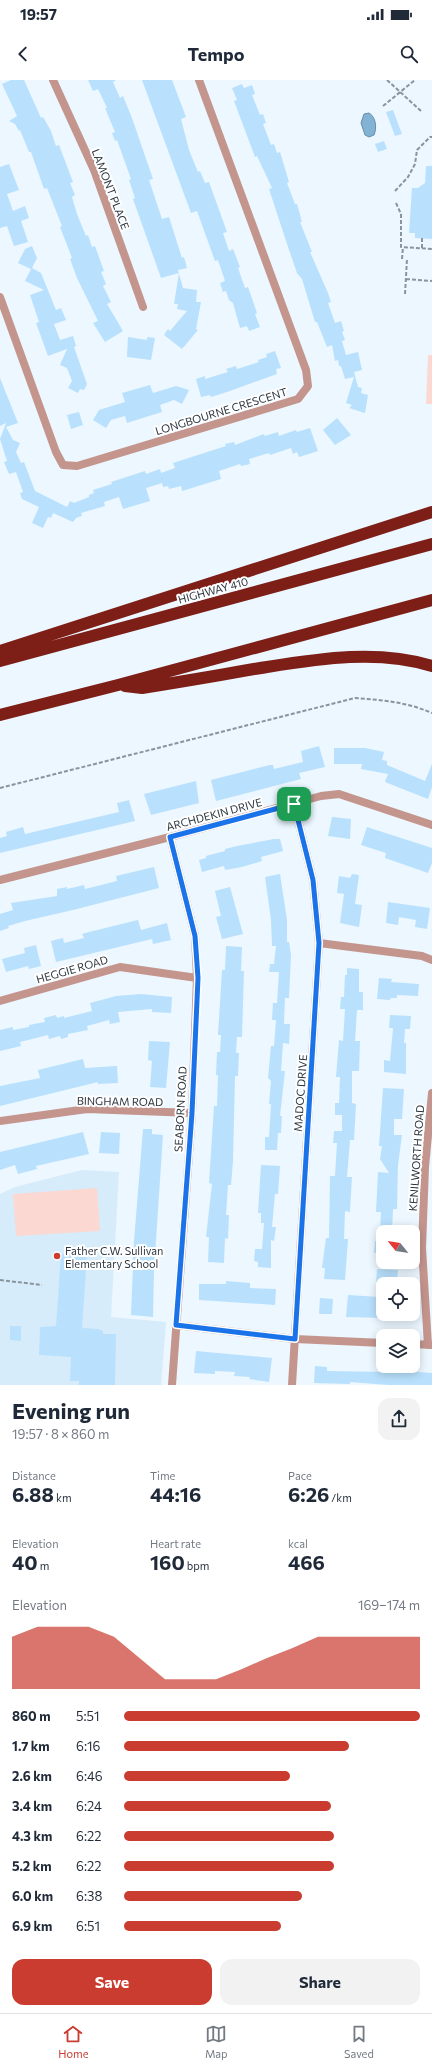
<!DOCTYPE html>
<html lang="en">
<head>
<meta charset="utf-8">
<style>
  :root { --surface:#fff; --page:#f2f2f3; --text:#1f2937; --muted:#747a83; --line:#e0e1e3; --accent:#c93c2f }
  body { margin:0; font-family:Commissioner,sans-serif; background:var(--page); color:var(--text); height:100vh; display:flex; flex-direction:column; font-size:15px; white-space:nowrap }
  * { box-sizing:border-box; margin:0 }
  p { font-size:13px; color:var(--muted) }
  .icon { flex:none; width:22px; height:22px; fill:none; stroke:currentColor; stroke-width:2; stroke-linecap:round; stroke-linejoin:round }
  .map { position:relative; height:1305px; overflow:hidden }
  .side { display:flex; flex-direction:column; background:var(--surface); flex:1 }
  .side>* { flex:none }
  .needle { width:26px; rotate:300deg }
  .fabs { position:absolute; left:376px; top:1145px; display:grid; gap:8px }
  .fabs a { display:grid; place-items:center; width:44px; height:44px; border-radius:8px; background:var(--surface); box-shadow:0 2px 10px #0003; font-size:20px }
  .pin { position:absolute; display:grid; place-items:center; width:34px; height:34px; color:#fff; margin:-17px; border-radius:8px; box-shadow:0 2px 6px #0006 }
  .round { display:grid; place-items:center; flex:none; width:42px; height:42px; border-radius:12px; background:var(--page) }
  .overview { display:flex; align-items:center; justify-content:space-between; height:68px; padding:0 12px }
  h1 { font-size:22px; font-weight:700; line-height:30px }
  .figures { display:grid; grid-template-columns:repeat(3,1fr); gap:6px; height:68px; padding:4px 12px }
  .figures div { display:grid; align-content:center }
  .figures b { font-size:20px; font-weight:700 }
  .figures small { font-size:11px; font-weight:400 }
  .figures p { font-size:11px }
  .chart { height:112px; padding:8px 12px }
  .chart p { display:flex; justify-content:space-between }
  .chart svg { width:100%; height:72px; margin-top:4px; fill:var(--accent); opacity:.7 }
  .action { display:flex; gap:8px; margin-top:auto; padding:8px 12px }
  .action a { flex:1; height:46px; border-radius:12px; background:var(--accent); color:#fff; font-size:16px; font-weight:700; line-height:46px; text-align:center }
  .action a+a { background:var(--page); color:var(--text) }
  ul { padding:0 12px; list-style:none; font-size:13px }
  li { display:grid; grid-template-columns:64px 48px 1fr; align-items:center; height:30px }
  li i { height:10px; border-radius:5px; background:var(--accent) }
  .status { display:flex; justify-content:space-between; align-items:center; height:28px; padding:0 20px; background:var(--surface); direction:ltr }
  .status svg { height:11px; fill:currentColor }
  header { display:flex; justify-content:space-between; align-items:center; height:52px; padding:0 12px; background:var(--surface); font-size:18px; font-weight:700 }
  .tab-bar { display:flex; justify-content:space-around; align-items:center; height:56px; border-top:1px solid var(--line); background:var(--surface); font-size:11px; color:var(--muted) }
  .tab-bar a { display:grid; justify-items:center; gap:2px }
  .tab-bar .selected { color:var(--accent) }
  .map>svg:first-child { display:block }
  .built { fill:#d7ecfa }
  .green { fill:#fcd8d2 }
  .water { fill:#82b3d5; stroke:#698ea8 }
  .building { fill:#b9e1fd }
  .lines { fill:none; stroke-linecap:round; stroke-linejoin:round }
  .path { stroke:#89949c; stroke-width:2; stroke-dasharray:4 2; stroke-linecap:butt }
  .street { stroke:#c4958d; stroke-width:8 }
  .highway { stroke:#7e1f17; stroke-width:12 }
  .route-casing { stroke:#fff; stroke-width:8 }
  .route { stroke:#1a73e8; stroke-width:5 }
  .poi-dot { fill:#c93c2f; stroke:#fff; stroke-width:1.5 }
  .labels { text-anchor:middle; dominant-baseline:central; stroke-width:4; stroke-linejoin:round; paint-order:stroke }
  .street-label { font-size:11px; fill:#2e3840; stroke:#fff }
  .poi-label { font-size:11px; fill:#2e3840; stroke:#fff; text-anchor:start }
</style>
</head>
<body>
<div class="status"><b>19:57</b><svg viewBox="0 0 49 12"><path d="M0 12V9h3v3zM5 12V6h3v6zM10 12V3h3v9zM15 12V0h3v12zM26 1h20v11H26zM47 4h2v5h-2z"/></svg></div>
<header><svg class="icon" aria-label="back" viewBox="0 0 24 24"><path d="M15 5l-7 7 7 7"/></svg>Tempo<svg class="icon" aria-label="search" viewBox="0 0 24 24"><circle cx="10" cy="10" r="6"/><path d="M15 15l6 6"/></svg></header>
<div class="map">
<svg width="432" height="1305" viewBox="0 0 432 1305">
  <rect width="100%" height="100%" fill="#ecf7ff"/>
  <!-- built -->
  <path class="built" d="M82,1090L119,1092L111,1237L166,1242L161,1305H0V1114L15,1107Z"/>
  <!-- green -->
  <path class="green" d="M428,275H432V324H426Z
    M97,1108L100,1151L16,1156L13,1114Z"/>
  <!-- water -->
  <path class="water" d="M369,33C376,37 377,48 374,55L369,57L365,55L361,43L364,34Z"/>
  <!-- building -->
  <path class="building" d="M11,0H24L41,38L43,37L51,51L56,66L59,65L73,102L70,103L75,115L72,117L77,134L86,156L88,155L92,167L95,166L104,191L101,192L106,204L103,206L111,222L107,224L123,251L105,262L93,243L98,241L77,198L70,179L72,178L60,147L62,146L47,108L44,109L31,72H29L20,50L19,51L15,44L9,41L17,36L2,4Z
    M88,0H116L113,2L120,18L123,16L132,38L153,99L149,100L162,139L169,137L182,178L184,177L187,188L178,190L183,208L197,210L196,222H201L196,249L198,250L182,269L164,255L168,249L170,251L187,231L177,229L178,224H174L179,193L161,198L133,119L135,118L129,100L131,99L117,60L115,61L112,53L115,52L105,28H107L98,9L93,11Z
    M142,0H172L186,37L181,39L189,70L198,92L200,91L205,103L209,102L227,152L223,153L229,171L233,169L240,187L238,188L245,208L248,207L257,233L255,234L260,247L249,251L247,246L240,248L233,223L229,220L226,211L223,212L220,203L225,201L218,180L215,181L197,131L191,133Z
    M242,4L244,8L252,5L255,14L252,15L260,35L263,34L266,43L263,44L271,65L274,64L277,73L280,72L289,102L287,103L295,124H297L302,142H300L312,172H310L328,213L331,222L328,223L335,243L341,241L344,251L342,252L345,260L342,261L346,275L358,272L362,290L354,292L358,307L362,308L361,313L368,315L365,333L349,328L352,325L346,323L354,297L345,299L341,286H339L338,280L335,281L332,265L327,267L317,242H315L302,199L297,193L289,170L269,109L272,108L257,76L255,77L234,21L237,20L232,8Z
    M393,30L402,54L395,56L386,32Z
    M384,61L387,69L378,72L375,64Z
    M9,84L19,110L7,114L13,131L25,126L29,138L21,141L28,162L14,166L7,146L0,148V87Z
    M426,86H432V159L415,158V153H409L412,108H418L425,103Z
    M32,166L37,178L32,188L41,193L56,230L61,228L66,240L54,244L60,260L73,256L76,266L74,267L87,304L84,310L80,309L78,313L68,308L72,301L67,288L60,285L67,269L48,276L36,243L39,242L30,215L44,210L25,201L31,189L18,183L25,169Z
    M128,257L147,260V257L155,258L151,280L127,277Z
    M275,271L281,288L276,289L277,294L227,312L211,317L210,315L201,317L196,299L205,296V299L228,292L226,289L236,286L237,289L259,282L258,280L267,277L266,274Z
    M0,298L18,343L6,347L13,360L20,363L16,372L21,383L24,382L35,411L67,427L70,421L74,423L89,417V415L94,413L93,410L112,404L111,402L145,391L146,394L160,389L161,393L175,388L173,383L226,366L225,364L234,362L235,365L264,354L265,356L278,352L279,356L296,350L297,352L310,348L318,371L299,377L297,372L293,374L291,368L270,375L269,373L249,379L250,384L241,386L240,384L219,391L221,399L182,411L181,406L169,409L168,406L163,407L162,403L146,408L150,421L123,429L119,417L104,422L105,426L81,433L82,436L76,438L73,442L53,433L51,438L48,437L43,448L32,443L39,427L22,419L20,413L23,412L16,392L9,394L4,382L7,381L0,359L6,343L0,346Z
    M150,305L153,313L176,306L189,310L182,324L174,320L160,325L162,332L149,336L127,343L125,336L111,340L106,348L93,340L99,330L125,322L122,313Z
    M79,332L83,345L71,349L67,335Z
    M337,338L351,355L335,365L323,350Z
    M319,666L325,687L299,693L301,699L216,721L211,700L270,685H273L274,689L303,682L301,671Z
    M334,668H365L384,672L382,680L387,681V685L425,701L432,684V707L428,719L385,702L388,694L361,689L362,684H334Z
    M196,701L199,723L151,735L144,714Z
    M129,720L135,741L0,773V758L7,756L6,752L23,747L25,754L119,732L117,723Z
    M332,737L351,739L350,759L328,756Z
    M367,747L432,768V783L428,793L385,778L386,773L361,765Z
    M274,759H280L283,771L261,777L262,781L242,787L225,790L224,786L202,792L199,780L206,778V776L225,771V769L237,766Z
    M154,787L159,808L73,830L25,841L8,846L9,848L0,851V834L13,830L11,823L57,816V809L67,807V809L84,805L85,809L117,801L116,796Z
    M280,794L287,840V862H289L291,875L289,918H285L284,944H290L289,964L283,963L281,991H285L280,1036H282L281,1053H278L277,1070H265V1057H269L271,1024H269L271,1001L268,998L271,966H274L276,940H272L273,923H277L279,892H269L270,884H274L276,866H272L271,840L265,797Z
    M352,794L359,795L355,824L362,825L359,847L340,843L344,814L337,813L339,796L350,798Z
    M230,807L243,854L222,859L216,837L221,836L215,811Z
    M388,822L430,828L427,849L415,847L416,840L399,837L398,845L386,843Z
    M138,840L141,850L167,843L171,860L153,864L152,859L56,882L51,861L63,858L64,863L84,858L82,854L89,852Z
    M36,865L41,886L29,889L28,886L6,892L2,879L25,873L24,868Z
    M226,866L242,867L241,891H244L242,957H237L236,973H239L238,996H235L233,1081L231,1105H228L226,1135H229L228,1159L225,1158L224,1183L208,1182L209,1157H206L212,1104L209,1103L214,1026H217L218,995H216L217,972H220L221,955H218L222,890H225Z
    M347,888L359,889V912H363V930H357L355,961H360L359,991H352V1023L356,1024L354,1060H350L347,1097H352L350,1132L345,1131L344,1159H348L345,1200L324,1199L325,1188H322L326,1158H329L330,1096H335L337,1063H333L334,1051H342V1035H335V1023H339L340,997H336L339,960L343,961L345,929H340L341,917H344L345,895H347Z
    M379,898L392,899L391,902L419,904L418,916L397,915V918H391L390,920L377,919Z
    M141,914L172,917L171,933L152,932V929L118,932L120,942L110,944L109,940L87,946L88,950L68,954V957L61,959L60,956L49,959L48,955L20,962L21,966L0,971V950L13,947V950L29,947V945L45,942L44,938L56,935L57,938L64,936V938L92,931L90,923L116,916Z
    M390,935L411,936L410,949H405L404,963H406V994L384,992V980L390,981L393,948H389Z
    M149,961L170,962L166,1008L150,1007L152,981L148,980Z
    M83,979L85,988L117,986L118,1003L98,1004V1002L0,1026V1006L40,998L38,990Z
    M383,1008L404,1009L402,1039H394V1055H402L398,1085L397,1129H393L392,1152H380L381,1132H376L378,1092L389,1093L380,1079L382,1066H379Z
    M143,1049H152V1054L163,1055L154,1190L153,1237L131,1235L134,1161Z
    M83,1052L89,1074L36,1086L37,1089L18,1094L15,1085L0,1090V1072Z
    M101,1052L120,1053L119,1074L99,1073Z
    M261,1085L280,1086L278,1114H275L272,1147H276L274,1161L271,1160V1188L258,1187V1182L254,1181L255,1169H262L264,1143H261V1133H258Z
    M375,1161H383V1173H374Z
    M61,1174L87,1176L82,1248L98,1249L103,1251V1254H116L115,1305H79V1301H70L71,1277L39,1275L40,1247L56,1246Z
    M377,1189L398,1190L397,1203L376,1202Z
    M226,1201L250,1203V1208L276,1209L275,1225L199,1220V1204H226Z
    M348,1215L380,1217V1225H383V1238L346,1237Z
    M320,1218L333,1219L332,1234H319Z
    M10,1246H21V1261L10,1260Z
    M196,1271L272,1278L269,1302L249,1299L250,1297L234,1296L235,1292L215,1291V1294L194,1293Z
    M315,1286L327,1287V1291L388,1292V1290L432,1293V1305H388L350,1302V1304L314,1303Z"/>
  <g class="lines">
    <!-- path -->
    <path class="path" d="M387,0L421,31
      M383,26L415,0
      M395,111L408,97L415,84L417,70L430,57H432
      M396,123L401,134V167L432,169
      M422,168V158
      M402,179L403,167
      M406,199L432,201
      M405,214L407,179
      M0,708L355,618C381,620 407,622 432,633
      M0,1200L42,1205"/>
    <!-- street -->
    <path class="street" d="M53,0L94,90L143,227
      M0,217L56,372L63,385L77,386L298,319L308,306L306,290L199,0
      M170,757L195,856L197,898L192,1033L172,1305
      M0,800L170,757L321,716L339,714L432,745
      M319,863L422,876L432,880
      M0,921L120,887L197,898
      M0,1041L87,1029L192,1033
      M176,1245L295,1259L383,1263
      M413,1264L432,1265
      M428,1265L422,1168L425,1087L432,1013
      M292,1305L319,863L313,800L294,724"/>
    <!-- highway -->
    <path class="highway" d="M0,571L432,432
      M0,581L432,464
      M125,606L142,608C179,602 216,596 254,589C312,580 374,568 432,586
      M0,635L118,605L432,520"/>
  </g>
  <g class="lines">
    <defs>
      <path id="route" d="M294,724L313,800L319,863L295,1259L176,1245L192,1033L198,898L195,856L170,757Z"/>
    </defs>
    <!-- route casing -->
    <use href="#route" class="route-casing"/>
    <!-- route -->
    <use href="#route" class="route"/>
  </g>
  <!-- markers -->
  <circle class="poi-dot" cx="57" cy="1176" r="4"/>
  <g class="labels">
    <!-- street labels -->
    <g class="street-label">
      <text transform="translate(111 109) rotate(69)">LAMONT PLACE</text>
      <text transform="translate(221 331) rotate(-17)">LONGBOURNE CRESCENT</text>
      <text transform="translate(213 510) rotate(-15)">HIGHWAY 410</text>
      <text transform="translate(214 734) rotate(-15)">ARCHDEKIN DRIVE</text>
      <text transform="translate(72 889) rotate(-16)">HEGGIE ROAD</text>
      <text transform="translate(300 1013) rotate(-86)">MADOC DRIVE</text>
      <text transform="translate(120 1021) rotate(1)">BINGHAM ROAD</text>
      <text transform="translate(180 1029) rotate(-87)">SEABORN ROAD</text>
      <text transform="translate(416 1078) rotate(-86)">KENILWORTH ROAD</text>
    </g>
    <!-- poi labels -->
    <g class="poi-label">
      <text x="65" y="1170">Father C.W. Sullivan<tspan x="65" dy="13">Elementary School</tspan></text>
    </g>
  </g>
</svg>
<div class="fabs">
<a><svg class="needle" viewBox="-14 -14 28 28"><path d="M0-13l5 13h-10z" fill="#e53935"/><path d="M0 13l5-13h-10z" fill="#747a83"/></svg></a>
<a><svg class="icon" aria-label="locate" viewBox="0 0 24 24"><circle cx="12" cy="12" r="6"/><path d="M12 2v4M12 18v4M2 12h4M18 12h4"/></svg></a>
<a><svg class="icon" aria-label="layers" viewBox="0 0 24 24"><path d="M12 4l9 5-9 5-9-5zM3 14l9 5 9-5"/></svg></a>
</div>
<div class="pin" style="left:294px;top:724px;background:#1e9e55"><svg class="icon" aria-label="arrive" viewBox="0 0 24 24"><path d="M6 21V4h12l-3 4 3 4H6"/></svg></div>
</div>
<section class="side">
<div class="overview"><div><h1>Evening run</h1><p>19:57 · 8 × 860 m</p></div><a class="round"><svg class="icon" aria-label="share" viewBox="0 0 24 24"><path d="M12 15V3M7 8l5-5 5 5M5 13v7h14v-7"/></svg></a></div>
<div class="figures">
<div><p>Distance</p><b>6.88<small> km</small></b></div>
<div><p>Time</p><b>44:16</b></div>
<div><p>Pace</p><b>6:26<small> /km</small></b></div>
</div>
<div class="figures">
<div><p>Elevation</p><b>40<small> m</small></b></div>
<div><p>Heart rate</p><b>160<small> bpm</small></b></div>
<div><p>kcal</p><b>466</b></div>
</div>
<div class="chart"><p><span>Elevation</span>169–174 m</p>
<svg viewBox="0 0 160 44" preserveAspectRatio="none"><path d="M0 44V12L10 6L20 6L30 6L40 12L50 25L60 38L70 38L80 38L90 32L100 25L110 19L120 12L130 12L140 12L150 12L160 12V44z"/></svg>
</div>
<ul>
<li><b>860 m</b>5:51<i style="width:100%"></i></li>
<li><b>1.7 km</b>6:16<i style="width:76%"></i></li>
<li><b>2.6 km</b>6:46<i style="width:56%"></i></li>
<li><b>3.4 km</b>6:24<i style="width:70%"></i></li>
<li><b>4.3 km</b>6:22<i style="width:71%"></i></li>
<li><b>5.2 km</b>6:22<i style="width:71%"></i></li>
<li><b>6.0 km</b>6:38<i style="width:60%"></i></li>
<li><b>6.9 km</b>6:51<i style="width:53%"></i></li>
</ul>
<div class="action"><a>Save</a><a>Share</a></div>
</section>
<nav class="tab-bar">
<a class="selected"><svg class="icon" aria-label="home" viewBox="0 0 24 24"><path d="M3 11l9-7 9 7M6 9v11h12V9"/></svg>Home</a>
<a><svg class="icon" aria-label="map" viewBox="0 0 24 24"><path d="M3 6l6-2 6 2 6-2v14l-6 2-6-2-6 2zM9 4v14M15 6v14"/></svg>Map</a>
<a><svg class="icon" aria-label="saved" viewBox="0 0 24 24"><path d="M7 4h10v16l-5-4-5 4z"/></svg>Saved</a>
</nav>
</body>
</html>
